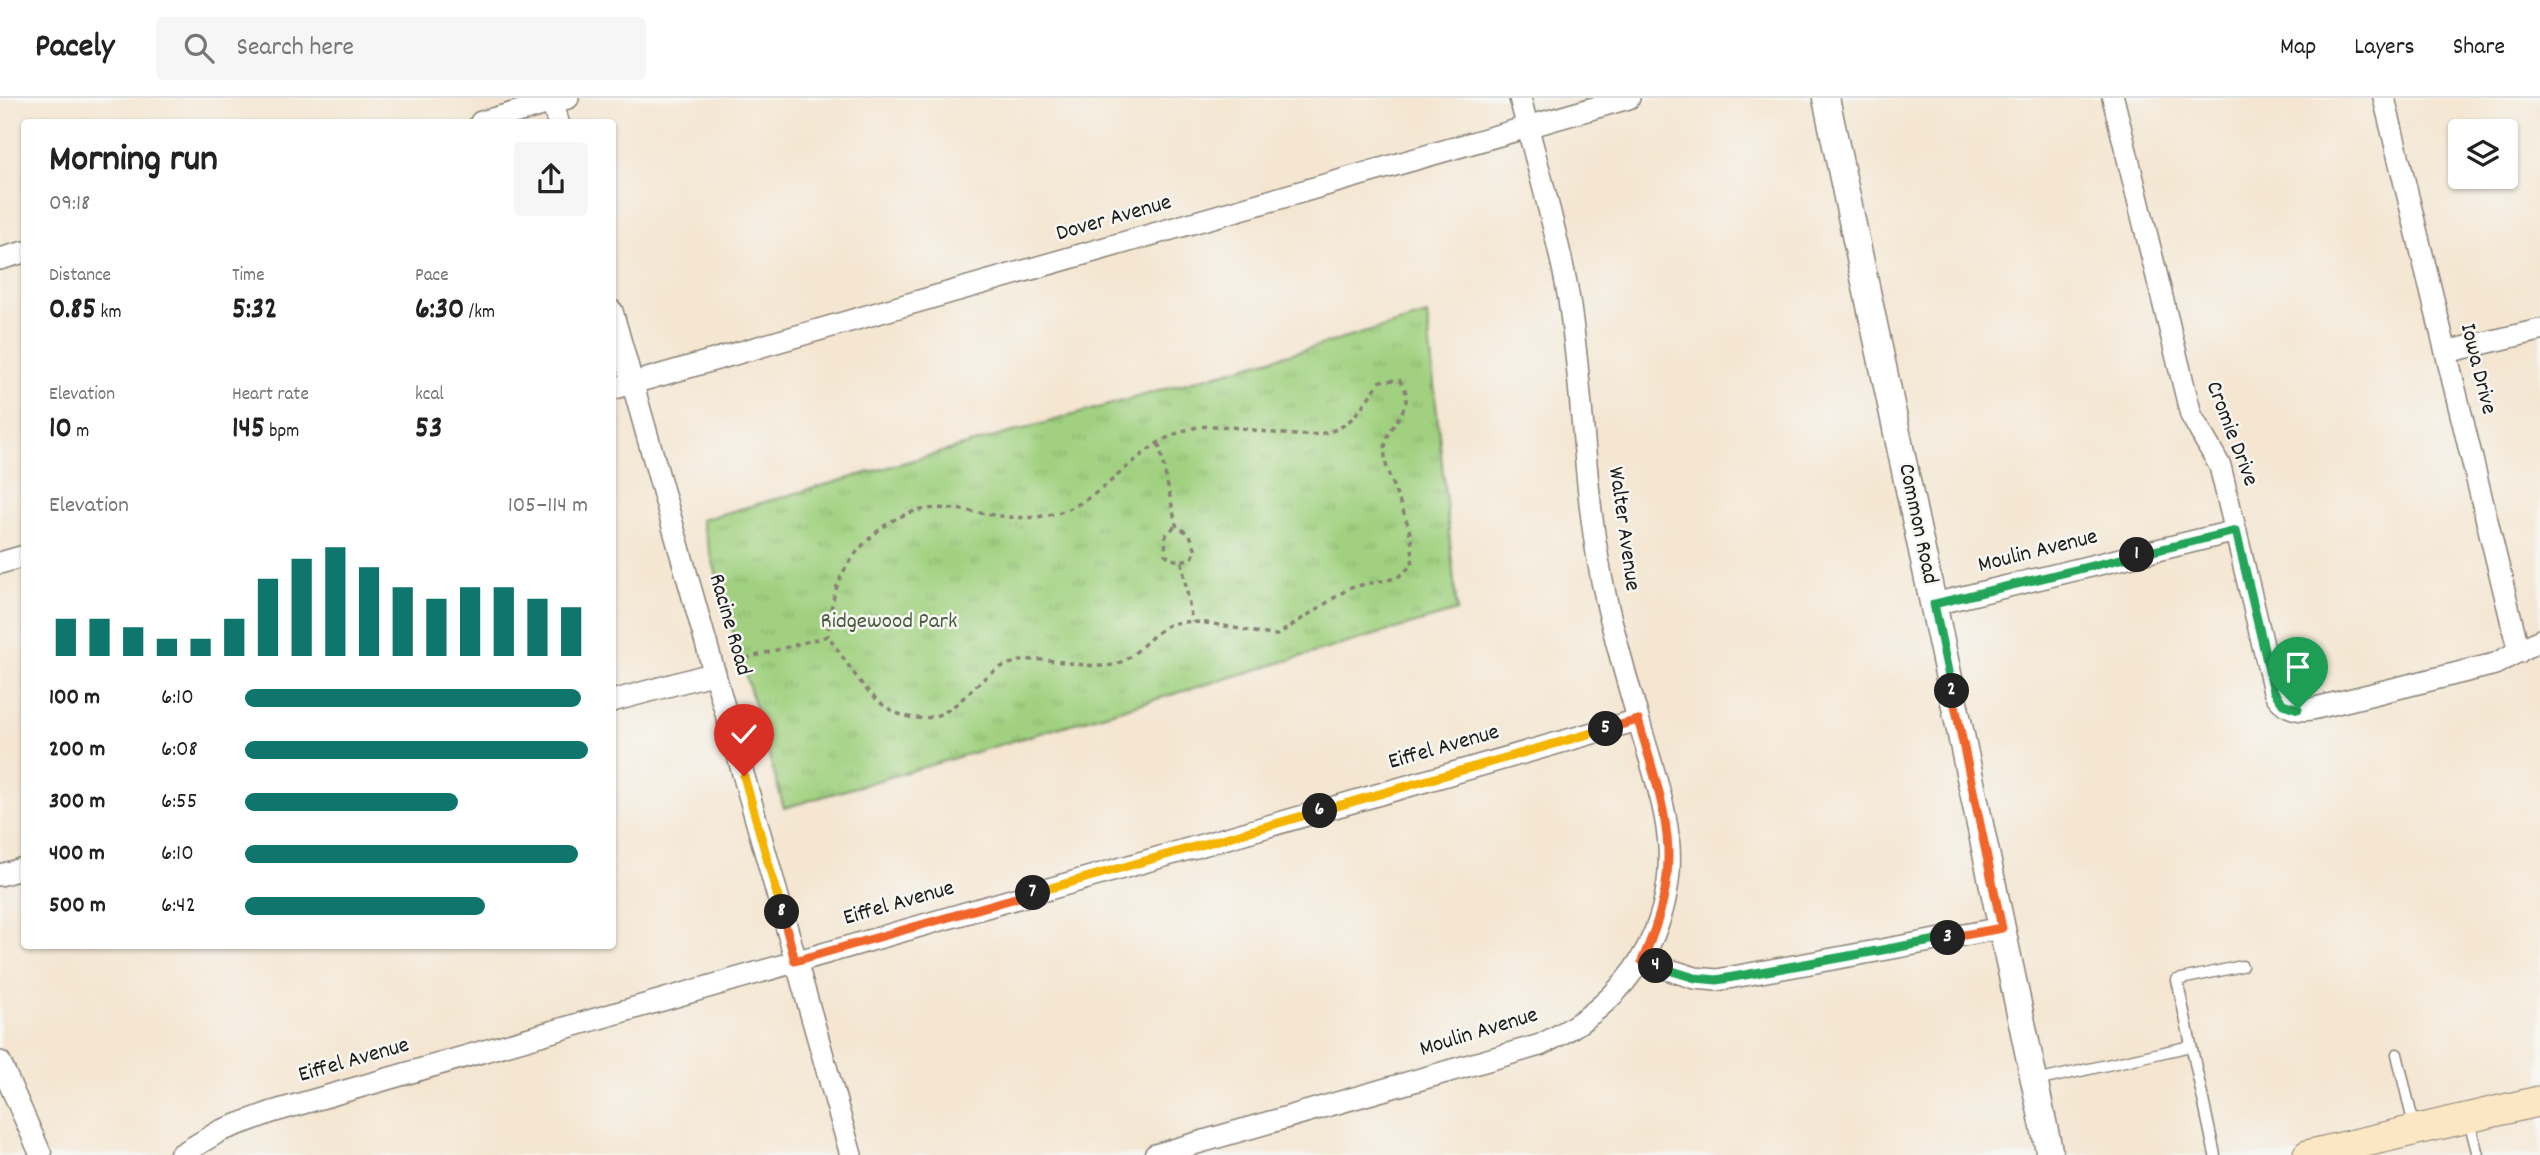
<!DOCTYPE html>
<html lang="en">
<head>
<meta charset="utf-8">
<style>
  :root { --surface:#fff; --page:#f6f6f6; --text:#222; --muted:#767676; --line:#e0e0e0; --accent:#0f766e }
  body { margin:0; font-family:Dekko,sans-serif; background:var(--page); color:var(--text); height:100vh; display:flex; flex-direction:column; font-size:26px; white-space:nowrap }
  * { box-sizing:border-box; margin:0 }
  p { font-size:23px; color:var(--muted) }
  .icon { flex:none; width:38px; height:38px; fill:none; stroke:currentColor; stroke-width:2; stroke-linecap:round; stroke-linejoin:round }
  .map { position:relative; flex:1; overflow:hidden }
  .panel { position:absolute; left:21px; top:21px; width:595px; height:830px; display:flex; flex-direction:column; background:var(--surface); border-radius:7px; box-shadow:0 2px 5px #0004 }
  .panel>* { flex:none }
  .fabs { position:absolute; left:2448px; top:21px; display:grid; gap:14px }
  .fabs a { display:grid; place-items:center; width:70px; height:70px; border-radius:7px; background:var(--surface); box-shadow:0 2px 5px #0004; font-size:35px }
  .pin { position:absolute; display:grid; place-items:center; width:60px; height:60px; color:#fff; margin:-72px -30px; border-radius:50% 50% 50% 0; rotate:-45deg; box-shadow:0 0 7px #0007 }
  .pin .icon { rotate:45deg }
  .km { position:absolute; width:35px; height:35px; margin:-18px; border-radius:50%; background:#222; color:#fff; font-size:19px; line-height:35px; text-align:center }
  .round { display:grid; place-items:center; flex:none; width:74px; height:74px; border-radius:7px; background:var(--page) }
  .overview { display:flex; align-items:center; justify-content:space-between; height:119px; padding:0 28px }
  h1 { font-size:38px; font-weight:700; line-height:52px }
  .metrics { display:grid; grid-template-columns:repeat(3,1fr); gap:10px; height:119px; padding:7px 28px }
  .metrics div { display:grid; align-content:center }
  .metrics b { font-size:30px; font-weight:700 }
  .metrics small { font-size:19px; font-weight:400 }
  .metrics p { font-size:19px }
  .chart { height:196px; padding:14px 28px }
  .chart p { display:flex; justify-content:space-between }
  .chart svg { width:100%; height:126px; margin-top:7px; stroke:var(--accent); stroke-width:6 }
  ul { padding:0 28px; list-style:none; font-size:23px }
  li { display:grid; grid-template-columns:112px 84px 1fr; align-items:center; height:52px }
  li i { height:18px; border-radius:9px; background:var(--accent) }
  header { display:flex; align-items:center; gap:42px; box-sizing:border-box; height:98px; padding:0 35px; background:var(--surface); border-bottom:2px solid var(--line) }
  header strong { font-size:33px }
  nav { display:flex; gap:38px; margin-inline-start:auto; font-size:24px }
  .search { width:490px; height:63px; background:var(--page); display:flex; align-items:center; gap:18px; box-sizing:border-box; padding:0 24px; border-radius:7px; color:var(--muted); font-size:26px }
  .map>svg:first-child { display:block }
  .grass { fill:url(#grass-tufts); stroke:#5e764e; stroke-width:2 }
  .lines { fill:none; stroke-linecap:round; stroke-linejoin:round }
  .service-casing { stroke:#888176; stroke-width:13 }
  .minor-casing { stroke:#888176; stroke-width:24 }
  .tertiary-casing { stroke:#888176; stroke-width:29 }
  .secondary-casing { stroke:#888176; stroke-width:32 }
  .path { stroke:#888176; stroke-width:3.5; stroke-dasharray:5 5; stroke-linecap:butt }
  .service { stroke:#fff; stroke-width:10 }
  .minor { stroke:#fff; stroke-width:21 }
  .tertiary { stroke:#fff; stroke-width:26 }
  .secondary { stroke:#fbe7c3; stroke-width:30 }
  .split-1-casing { stroke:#fff; stroke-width:14 }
  .split-2-casing { stroke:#fff; stroke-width:14 }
  .split-3-casing { stroke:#fff; stroke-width:14 }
  .split-4-casing { stroke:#fff; stroke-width:14 }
  .split-5-casing { stroke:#fff; stroke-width:14 }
  .split-6-casing { stroke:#fff; stroke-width:14 }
  .split-7-casing { stroke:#fff; stroke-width:14 }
  .split-8-casing { stroke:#fff; stroke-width:14 }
  .split-9-casing { stroke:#fff; stroke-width:14 }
  .split-1 { stroke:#22a559; stroke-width:9 }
  .split-2 { stroke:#22a559; stroke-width:9 }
  .split-3 { stroke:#f0652b; stroke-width:9 }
  .split-4 { stroke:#22a559; stroke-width:9 }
  .split-5 { stroke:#f0652b; stroke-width:9 }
  .split-6 { stroke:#f5b400; stroke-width:9 }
  .split-7 { stroke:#f5b400; stroke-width:9 }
  .split-8 { stroke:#f0652b; stroke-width:9 }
  .split-9 { stroke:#f5b400; stroke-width:9 }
  .labels { text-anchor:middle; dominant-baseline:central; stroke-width:5; stroke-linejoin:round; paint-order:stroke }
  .street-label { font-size:23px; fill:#1c1c1c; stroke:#f6f6f2 }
  .park-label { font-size:23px; fill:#4b5b3f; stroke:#f6f6f2 }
</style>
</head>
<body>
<header>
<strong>Pacely</strong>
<div class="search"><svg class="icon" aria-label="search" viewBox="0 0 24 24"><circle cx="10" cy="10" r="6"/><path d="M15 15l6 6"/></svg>Search here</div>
<nav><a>Map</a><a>Layers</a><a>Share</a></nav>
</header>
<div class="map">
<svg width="2540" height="1057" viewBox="0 0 2540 1057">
  <defs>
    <pattern id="grass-tufts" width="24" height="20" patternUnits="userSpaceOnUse" patternTransform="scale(1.75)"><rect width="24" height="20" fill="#a1d180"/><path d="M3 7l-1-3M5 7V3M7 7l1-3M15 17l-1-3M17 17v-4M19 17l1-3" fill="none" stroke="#8ab36e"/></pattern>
  </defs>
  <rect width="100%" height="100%" fill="#f6f6f2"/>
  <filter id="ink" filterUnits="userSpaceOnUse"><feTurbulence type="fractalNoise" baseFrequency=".0143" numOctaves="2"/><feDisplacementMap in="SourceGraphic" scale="14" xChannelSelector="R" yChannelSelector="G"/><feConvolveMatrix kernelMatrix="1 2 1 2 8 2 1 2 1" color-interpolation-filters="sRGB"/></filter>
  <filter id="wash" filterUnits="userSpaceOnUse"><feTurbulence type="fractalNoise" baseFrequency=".00686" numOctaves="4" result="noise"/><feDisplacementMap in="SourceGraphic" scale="28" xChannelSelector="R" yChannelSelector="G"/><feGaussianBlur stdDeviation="1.57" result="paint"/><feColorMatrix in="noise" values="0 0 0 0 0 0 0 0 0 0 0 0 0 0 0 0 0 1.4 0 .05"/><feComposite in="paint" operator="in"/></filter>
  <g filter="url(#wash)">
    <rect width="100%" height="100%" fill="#f4e6d1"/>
    <!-- grass -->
    <path class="grass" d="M1427,217L1457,513L784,710L701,422Z"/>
  </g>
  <g filter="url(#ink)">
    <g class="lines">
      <defs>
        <path id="service" d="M2397,956L2415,1032
          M2036,983L2191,948
          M2469,1023L2478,1057
          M2215,1057L2177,882L2242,868"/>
        <path id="minor" d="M551,0L558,24
          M2113,0L2191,317L2220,368L2274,593C2281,608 2296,614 2312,611L2495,566L2540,542
          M2384,0L2519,554
          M481,24L568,0
          M0,161L24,154
          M612,213L851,1057
          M2446,254L2540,232
          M612,291L1629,0
          M0,465L24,458
          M1934,506L2236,433
          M612,603L715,575
          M0,777L24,770
          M1642,863L1695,880L1717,882L2002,830
          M0,964L41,1057
          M180,1057L220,1033L272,1014L1638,622
          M1155,1057L1540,947C1608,915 1658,861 1668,784C1675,733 1656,682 1642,634C1629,590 1616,545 1606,501C1582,399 1585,293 1567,190C1555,126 1536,63 1520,0"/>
        <path id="tertiary" d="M1826,0L2050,1057"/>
        <path id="secondary" d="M2308,1057L2540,1003"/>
      </defs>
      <!-- service casing -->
      <use href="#service" class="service-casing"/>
      <!-- minor casing -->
      <use href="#minor" class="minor-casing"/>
      <!-- tertiary casing -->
      <use href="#tertiary" class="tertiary-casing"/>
      <!-- secondary casing -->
      <use href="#secondary" class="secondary-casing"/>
      <!-- path -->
      <path class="path" d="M1159,346L1176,427L1190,437L1196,452L1192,460C1180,464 1175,464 1165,456L1166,437L1176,427
        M1182,464L1192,524
        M736,563L828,538C851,568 872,615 915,620C958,624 973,577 1009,566C1042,555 1072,569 1105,568C1132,567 1145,540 1167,528C1192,515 1248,536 1277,537L1351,489L1397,480L1412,467C1417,418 1382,385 1385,350C1387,324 1421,307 1399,282L1381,283C1369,297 1356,322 1339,330C1293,351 1231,317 1186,332C1136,347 1108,400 1057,415C984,436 931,374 863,447C837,475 831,500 828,538"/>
      <!-- service -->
      <use href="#service" class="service"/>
      <!-- minor -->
      <use href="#minor" class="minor"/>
      <!-- tertiary -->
      <use href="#tertiary" class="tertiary"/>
      <!-- secondary -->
      <use href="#secondary" class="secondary"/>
    </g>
  </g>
  <g class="lines" filter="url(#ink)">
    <defs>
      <path id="split-1" d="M2137,457L2236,433L2274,593L2283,606L2298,611"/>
      <path id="split-2" d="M1952,593L1934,506L2137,457"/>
      <path id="split-3" d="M1948,840L2002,830L1952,593"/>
      <path id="split-4" d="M1656,868L1695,880L1717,882L1948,840"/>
      <path id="split-5" d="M1606,631L1638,622C1667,720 1686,764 1642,863L1656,868"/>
      <path id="split-6" d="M1320,713L1606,631"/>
      <path id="split-7" d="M1033,795L1320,713"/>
      <path id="split-8" d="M782,814L795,863L1033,795"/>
      <path id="split-9" d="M744,678L782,814"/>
    </defs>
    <!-- split-1 casing -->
    <use href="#split-1" class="split-1-casing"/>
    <!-- split-2 casing -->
    <use href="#split-2" class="split-2-casing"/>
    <!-- split-3 casing -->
    <use href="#split-3" class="split-3-casing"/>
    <!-- split-4 casing -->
    <use href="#split-4" class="split-4-casing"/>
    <!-- split-5 casing -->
    <use href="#split-5" class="split-5-casing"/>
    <!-- split-6 casing -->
    <use href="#split-6" class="split-6-casing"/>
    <!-- split-7 casing -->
    <use href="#split-7" class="split-7-casing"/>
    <!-- split-8 casing -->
    <use href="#split-8" class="split-8-casing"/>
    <!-- split-9 casing -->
    <use href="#split-9" class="split-9-casing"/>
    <!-- split-1 -->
    <use href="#split-1" class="split-1"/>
    <!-- split-2 -->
    <use href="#split-2" class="split-2"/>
    <!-- split-3 -->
    <use href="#split-3" class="split-3"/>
    <!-- split-4 -->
    <use href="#split-4" class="split-4"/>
    <!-- split-5 -->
    <use href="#split-5" class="split-5"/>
    <!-- split-6 -->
    <use href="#split-6" class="split-6"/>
    <!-- split-7 -->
    <use href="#split-7" class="split-7"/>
    <!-- split-8 -->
    <use href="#split-8" class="split-8"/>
    <!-- split-9 -->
    <use href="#split-9" class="split-9"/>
  </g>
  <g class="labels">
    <!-- street labels -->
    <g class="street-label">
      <text transform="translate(1114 121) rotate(-16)">Dover Avenue</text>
      <text transform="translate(2477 271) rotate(76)">Iowa Drive</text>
      <text transform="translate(2231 336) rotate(69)">Cromie Drive</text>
      <text transform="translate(1917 426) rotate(78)">Common Road</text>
      <text transform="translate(1623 431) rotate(82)">Walter Avenue</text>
      <text transform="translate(2038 454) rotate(-14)">Moulin Avenue</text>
      <text transform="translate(729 527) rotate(74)">Racine Road</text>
      <text transform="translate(1444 650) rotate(-16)">Eiffel Avenue</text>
      <text transform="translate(899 806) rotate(-16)">Eiffel Avenue</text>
      <text transform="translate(1479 935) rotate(-17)">Moulin Avenue</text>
      <text transform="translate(354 963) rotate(-16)">Eiffel Avenue</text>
    </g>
    <!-- park labels -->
    <g class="park-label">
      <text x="889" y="524">Ridgewood Park</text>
    </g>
  </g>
</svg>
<div class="fabs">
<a><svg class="icon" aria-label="layers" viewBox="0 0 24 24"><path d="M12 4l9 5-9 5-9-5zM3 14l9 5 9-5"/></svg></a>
</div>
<div class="pin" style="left:2298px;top:611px;background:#1e9e55"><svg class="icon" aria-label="arrive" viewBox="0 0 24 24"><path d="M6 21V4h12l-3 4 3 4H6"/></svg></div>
<div class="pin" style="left:744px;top:678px;background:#d93025"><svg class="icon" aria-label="check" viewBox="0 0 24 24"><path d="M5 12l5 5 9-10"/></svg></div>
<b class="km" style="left:2137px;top:457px">1</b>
<b class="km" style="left:1952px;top:593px">2</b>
<b class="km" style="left:1948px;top:840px">3</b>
<b class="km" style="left:1656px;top:868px">4</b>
<b class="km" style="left:1606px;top:631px">5</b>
<b class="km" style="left:1320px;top:713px">6</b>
<b class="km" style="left:1033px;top:795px">7</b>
<b class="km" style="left:782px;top:814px">8</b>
<section class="panel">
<div class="overview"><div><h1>Morning run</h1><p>09:18</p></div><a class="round"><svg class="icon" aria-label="share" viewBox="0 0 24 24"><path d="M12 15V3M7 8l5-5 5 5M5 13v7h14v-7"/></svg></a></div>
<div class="metrics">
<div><p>Distance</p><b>0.85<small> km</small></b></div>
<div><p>Time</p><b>5:32</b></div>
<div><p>Pace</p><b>6:30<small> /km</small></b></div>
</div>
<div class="metrics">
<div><p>Elevation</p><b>10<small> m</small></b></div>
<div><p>Heart rate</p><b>145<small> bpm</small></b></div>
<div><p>kcal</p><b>53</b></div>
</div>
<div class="chart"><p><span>Elevation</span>105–114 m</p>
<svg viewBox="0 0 160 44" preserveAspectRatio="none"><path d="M5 44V31M15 44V31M25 44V34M35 44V38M45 44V38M55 44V31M65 44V17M75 44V10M85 44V6M95 44V13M105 44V20M115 44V24M125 44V20M135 44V20M145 44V24M155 44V27"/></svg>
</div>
<ul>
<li><b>100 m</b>6:10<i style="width:98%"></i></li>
<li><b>200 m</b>6:08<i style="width:100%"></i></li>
<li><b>300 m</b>6:55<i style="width:62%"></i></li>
<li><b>400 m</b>6:10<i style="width:97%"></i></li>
<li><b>500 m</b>6:42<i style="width:70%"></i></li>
</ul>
</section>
</div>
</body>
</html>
